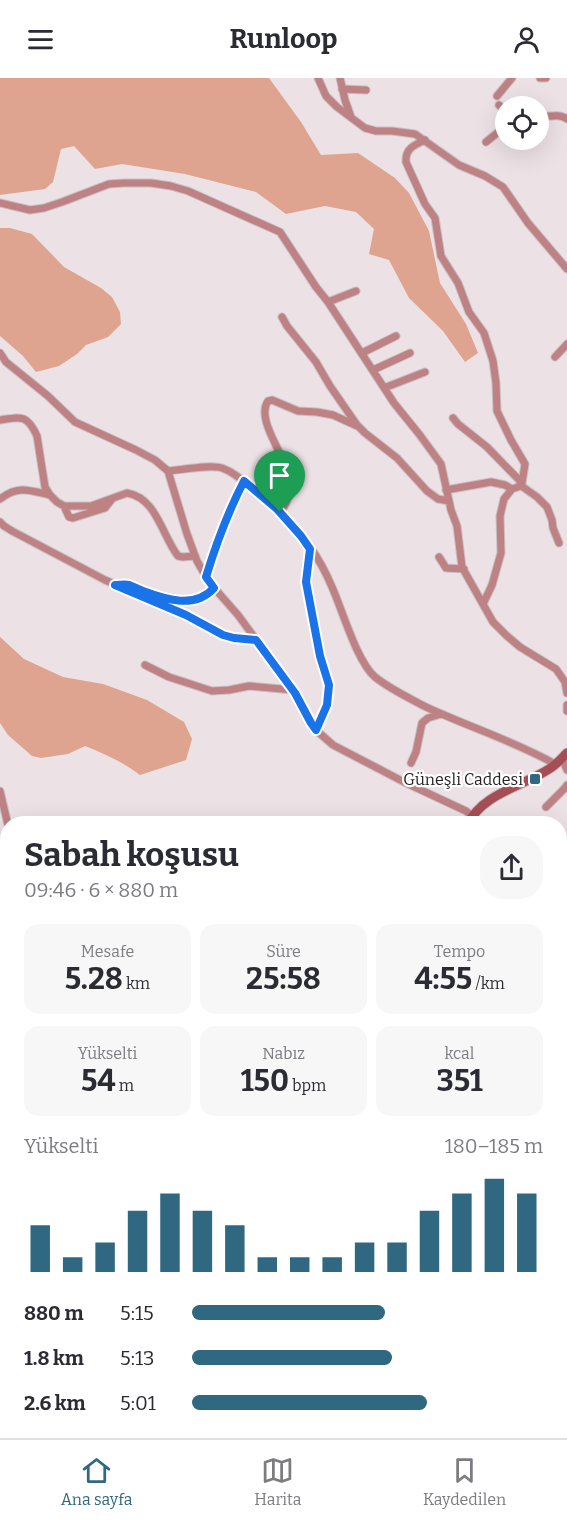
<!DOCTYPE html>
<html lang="tr">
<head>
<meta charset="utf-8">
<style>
  :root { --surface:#fff; --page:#f7f7f7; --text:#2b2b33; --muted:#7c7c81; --line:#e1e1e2; --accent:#306882 }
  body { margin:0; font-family:Bitter,serif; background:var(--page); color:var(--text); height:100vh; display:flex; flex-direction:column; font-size:22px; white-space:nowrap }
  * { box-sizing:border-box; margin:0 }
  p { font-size:20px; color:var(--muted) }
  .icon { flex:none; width:33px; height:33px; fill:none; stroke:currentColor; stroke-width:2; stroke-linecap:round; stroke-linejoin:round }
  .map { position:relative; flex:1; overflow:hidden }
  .drawer { position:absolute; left:0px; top:738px; width:567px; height:622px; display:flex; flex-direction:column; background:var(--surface); border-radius:24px 24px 0 0; box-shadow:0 6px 24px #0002 }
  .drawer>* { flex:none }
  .buttons { position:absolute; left:495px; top:18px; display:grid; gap:12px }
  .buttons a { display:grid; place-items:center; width:54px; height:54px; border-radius:50%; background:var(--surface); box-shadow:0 6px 24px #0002; font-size:30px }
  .pin { position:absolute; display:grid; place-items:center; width:51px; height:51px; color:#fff; margin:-62px -26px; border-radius:50% 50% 50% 0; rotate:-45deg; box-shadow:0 0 6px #0007 }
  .pin .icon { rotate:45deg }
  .round { display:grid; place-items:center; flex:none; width:63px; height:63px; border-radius:24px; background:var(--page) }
  .summary { display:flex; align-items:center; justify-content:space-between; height:102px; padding:0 24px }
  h1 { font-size:33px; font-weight:700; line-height:45px }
  .metrics { display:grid; grid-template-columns:repeat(3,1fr); gap:9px; height:102px; padding:6px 24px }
  .metrics div { display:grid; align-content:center; border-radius:15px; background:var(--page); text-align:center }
  .metrics b { font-size:30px; font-weight:700 }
  .metrics small { font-size:16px; font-weight:400 }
  .metrics p { font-size:16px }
  .chart { height:168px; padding:12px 24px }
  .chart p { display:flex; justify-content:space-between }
  .chart svg { width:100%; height:108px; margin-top:6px; stroke:var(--accent); stroke-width:6 }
  ul { padding:0 24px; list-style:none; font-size:20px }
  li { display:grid; grid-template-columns:96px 72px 1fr; align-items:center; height:45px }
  li i { height:15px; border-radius:8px; background:var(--accent) }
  header { display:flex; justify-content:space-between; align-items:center; height:78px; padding:0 24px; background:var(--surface); font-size:27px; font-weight:700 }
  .tab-bar { display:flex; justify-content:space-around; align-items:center; height:84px; border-top:2px solid var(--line); background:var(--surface); font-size:16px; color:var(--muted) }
  .tab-bar a { display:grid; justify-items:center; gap:3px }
  .tab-bar .current { color:var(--accent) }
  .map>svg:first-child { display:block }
  .green { fill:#dea48f }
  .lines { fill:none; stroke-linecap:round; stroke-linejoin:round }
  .street-casing { stroke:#c9bfc2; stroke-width:9 }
  .secondary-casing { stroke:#c9bfc2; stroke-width:11 }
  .street { stroke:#be8184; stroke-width:7 }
  .secondary { stroke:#a64e56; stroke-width:9 }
  .route-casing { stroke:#fff; stroke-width:12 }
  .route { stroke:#1a73e8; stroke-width:8 }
  .poi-dot { fill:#306882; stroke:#fff; stroke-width:2 }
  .labels { text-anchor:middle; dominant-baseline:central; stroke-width:4.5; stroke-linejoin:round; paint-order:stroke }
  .poi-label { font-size:16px; fill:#272324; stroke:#fff; text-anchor:end }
</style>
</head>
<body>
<header><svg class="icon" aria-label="menu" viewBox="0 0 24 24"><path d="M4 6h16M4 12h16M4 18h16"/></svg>Runloop<svg class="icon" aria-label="person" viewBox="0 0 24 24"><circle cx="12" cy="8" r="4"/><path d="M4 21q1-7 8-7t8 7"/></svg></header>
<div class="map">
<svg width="567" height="1360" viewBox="0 0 567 1360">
  <rect width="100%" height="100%" fill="#ece1e5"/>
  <!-- green -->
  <path class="green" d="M0,0H269L301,44L321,77L358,75L395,100L409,115L429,153L440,205L466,246L478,275L465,284L443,253L409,220L389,182L369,176L374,151L356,134L325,128L286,136L256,114L185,96L122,86L95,91L74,68L61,71L53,104L45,111L0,117Z
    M0,150H10L32,156L64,189L101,210L112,219L120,234L121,246L108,259L86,267L77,276L59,288L36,294L23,278L0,258Z
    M0,559L24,581L63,599L103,606L147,622L184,644L192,661L186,682L140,697C123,684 105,676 85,668L68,676L41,680L32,678L8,657L0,645Z
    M560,933L567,934V1135L560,1129Z
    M0,1086L8,1096L7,1308L0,1302V1251L4,1223L0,1221Z
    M560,1161L567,1162V1310L560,1316Z
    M129,1353H185L177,1360H143Z
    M420,1353H516L508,1360H421Z"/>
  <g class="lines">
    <defs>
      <path id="street" d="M318,0L326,18L337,29L365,50L376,53H392L415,56L459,87L485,98L503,109L528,145L567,191
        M340,0L345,22L351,39
        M540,0H546
        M342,11L366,12
        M497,18L512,0
        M499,27L506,34
        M538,39C548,39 559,35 567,41
        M425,62C414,67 405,71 406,84L425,126L435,140L441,178L458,205L469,234L484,255L493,283L496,305L497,333L511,362L525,386L522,405L518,409L512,411L504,421L500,438L501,475L492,507L483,526
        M486,64L506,48
        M0,125L30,132L44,130L62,124L109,106L124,105H151L171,108L188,113L280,154L316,209L328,224L394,325L419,356L441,386L451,432L457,448L462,489L493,544L507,558L520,569L556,591L565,604L567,615
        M328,224L356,213
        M282,239L287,248L316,284L330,308L357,347L365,355L397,380L427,413L438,421L449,423
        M0,275L6,284L48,318L75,344L136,372L155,382L168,393C181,392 211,386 222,390C234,394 243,403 252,411C260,417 269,424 277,431C300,452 320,480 332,509C342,531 357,584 375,599C390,611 409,620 426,629C469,649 514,663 555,686
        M362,275L396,258
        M555,279L567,266
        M373,292L410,275
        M384,310L425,294
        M453,340L458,346L487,369L522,405
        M0,342C21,339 27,336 37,358L45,409L50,417L57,424L64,428H91L127,415C157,420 162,458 178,478L183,479L195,478
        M168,393L187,456L197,483L209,504L238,537L295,615L311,645L317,653L333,667L406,705L466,733L471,737
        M520,407L537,419L547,429L552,442L553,450L559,465
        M446,412L491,404L505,407L512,411
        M0,421C18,407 29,412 50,417
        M64,428L69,439L73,440L105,430L112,421
        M280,434C285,428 289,421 289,413C289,401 284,387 280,376C274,362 258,337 268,323L272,322L298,333L317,334L333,337L357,348
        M0,444L4,448L12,453L105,502L186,537L223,557L235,560L257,563
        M310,471L306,504L320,578L329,607L327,627L316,652
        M439,479L446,490L464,491
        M206,499C215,466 228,434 244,403
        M121,507C129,507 135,510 143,513C167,522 195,531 214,510
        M145,587L169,599L212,613L229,612L249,608L293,612
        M567,627V633
        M562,680L567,692
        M411,685L416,674L422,645L428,640L441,636
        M0,713L8,747
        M546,729L564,711L567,707
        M0,782L8,787
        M560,813L567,816
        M560,1350L567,1359
        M395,1353L397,1360
        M250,1360L280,1353L283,1360
        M534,1360L541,1353"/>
      <path id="secondary" d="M468,746C482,716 523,708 549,691C556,687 561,681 567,675
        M0,1071L8,1078
        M351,1360L352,1353"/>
    </defs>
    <!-- street casing -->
    <use href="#street" class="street-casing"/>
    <!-- secondary casing -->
    <use href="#secondary" class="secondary-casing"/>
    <!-- street -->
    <use href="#street" class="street"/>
    <!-- secondary -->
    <use href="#secondary" class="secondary"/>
  </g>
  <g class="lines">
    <defs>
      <path id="route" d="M244,403L277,431L301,458L310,471L306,504L320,578L329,607L327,627L316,652L311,645L295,615L256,562L234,560L223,557L186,537L115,507C120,507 125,506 129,507C134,509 138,511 143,513C167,522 195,531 214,510L206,499C216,466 228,434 244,403Z"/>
    </defs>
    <!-- route casing -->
    <use href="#route" class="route-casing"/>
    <!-- route -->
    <use href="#route" class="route"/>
  </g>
  <!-- markers -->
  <rect class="poi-dot" x="529" y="695" width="12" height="12" rx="3"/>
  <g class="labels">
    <!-- poi labels -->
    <g class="poi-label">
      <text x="523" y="701">Güneşli Caddesi</text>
    </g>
  </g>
</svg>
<div class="buttons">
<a><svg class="icon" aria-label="locate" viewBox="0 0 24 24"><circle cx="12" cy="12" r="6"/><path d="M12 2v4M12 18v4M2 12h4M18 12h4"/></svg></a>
</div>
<div class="pin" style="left:280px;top:434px;background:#1e9e55"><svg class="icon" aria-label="arrive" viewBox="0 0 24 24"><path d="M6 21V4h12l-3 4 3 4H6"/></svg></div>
<section class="drawer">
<div class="summary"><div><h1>Sabah koşusu</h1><p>09:46 · 6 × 880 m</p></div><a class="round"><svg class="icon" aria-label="share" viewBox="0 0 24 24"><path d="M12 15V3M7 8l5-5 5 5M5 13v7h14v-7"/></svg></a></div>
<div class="metrics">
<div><p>Mesafe</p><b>5.28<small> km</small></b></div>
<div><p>Süre</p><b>25:58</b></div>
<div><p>Tempo</p><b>4:55<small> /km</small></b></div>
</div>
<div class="metrics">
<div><p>Yükselti</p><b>54<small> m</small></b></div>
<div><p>Nabız</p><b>150<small> bpm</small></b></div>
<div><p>kcal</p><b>351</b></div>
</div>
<div class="chart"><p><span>Yükselti</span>180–185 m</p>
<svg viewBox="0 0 160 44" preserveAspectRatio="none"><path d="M5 44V25M15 44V38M25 44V32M35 44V19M45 44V12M55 44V19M65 44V25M75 44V38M85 44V38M95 44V38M105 44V32M115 44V32M125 44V19M135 44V12M145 44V6M155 44V12"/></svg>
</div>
<ul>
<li><b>880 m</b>5:15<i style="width:55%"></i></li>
<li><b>1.8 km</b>5:13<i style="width:57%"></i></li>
<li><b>2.6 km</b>5:01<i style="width:67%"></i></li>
</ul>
</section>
</div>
<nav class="tab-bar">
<a class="current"><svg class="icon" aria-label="home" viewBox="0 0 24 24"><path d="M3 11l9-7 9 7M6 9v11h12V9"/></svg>Ana sayfa</a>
<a><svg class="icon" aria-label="map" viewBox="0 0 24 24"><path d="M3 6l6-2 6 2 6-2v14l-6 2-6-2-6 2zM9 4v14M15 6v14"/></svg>Harita</a>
<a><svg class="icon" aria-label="saved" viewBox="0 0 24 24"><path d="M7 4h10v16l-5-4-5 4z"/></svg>Kaydedilen</a>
</nav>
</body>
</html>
